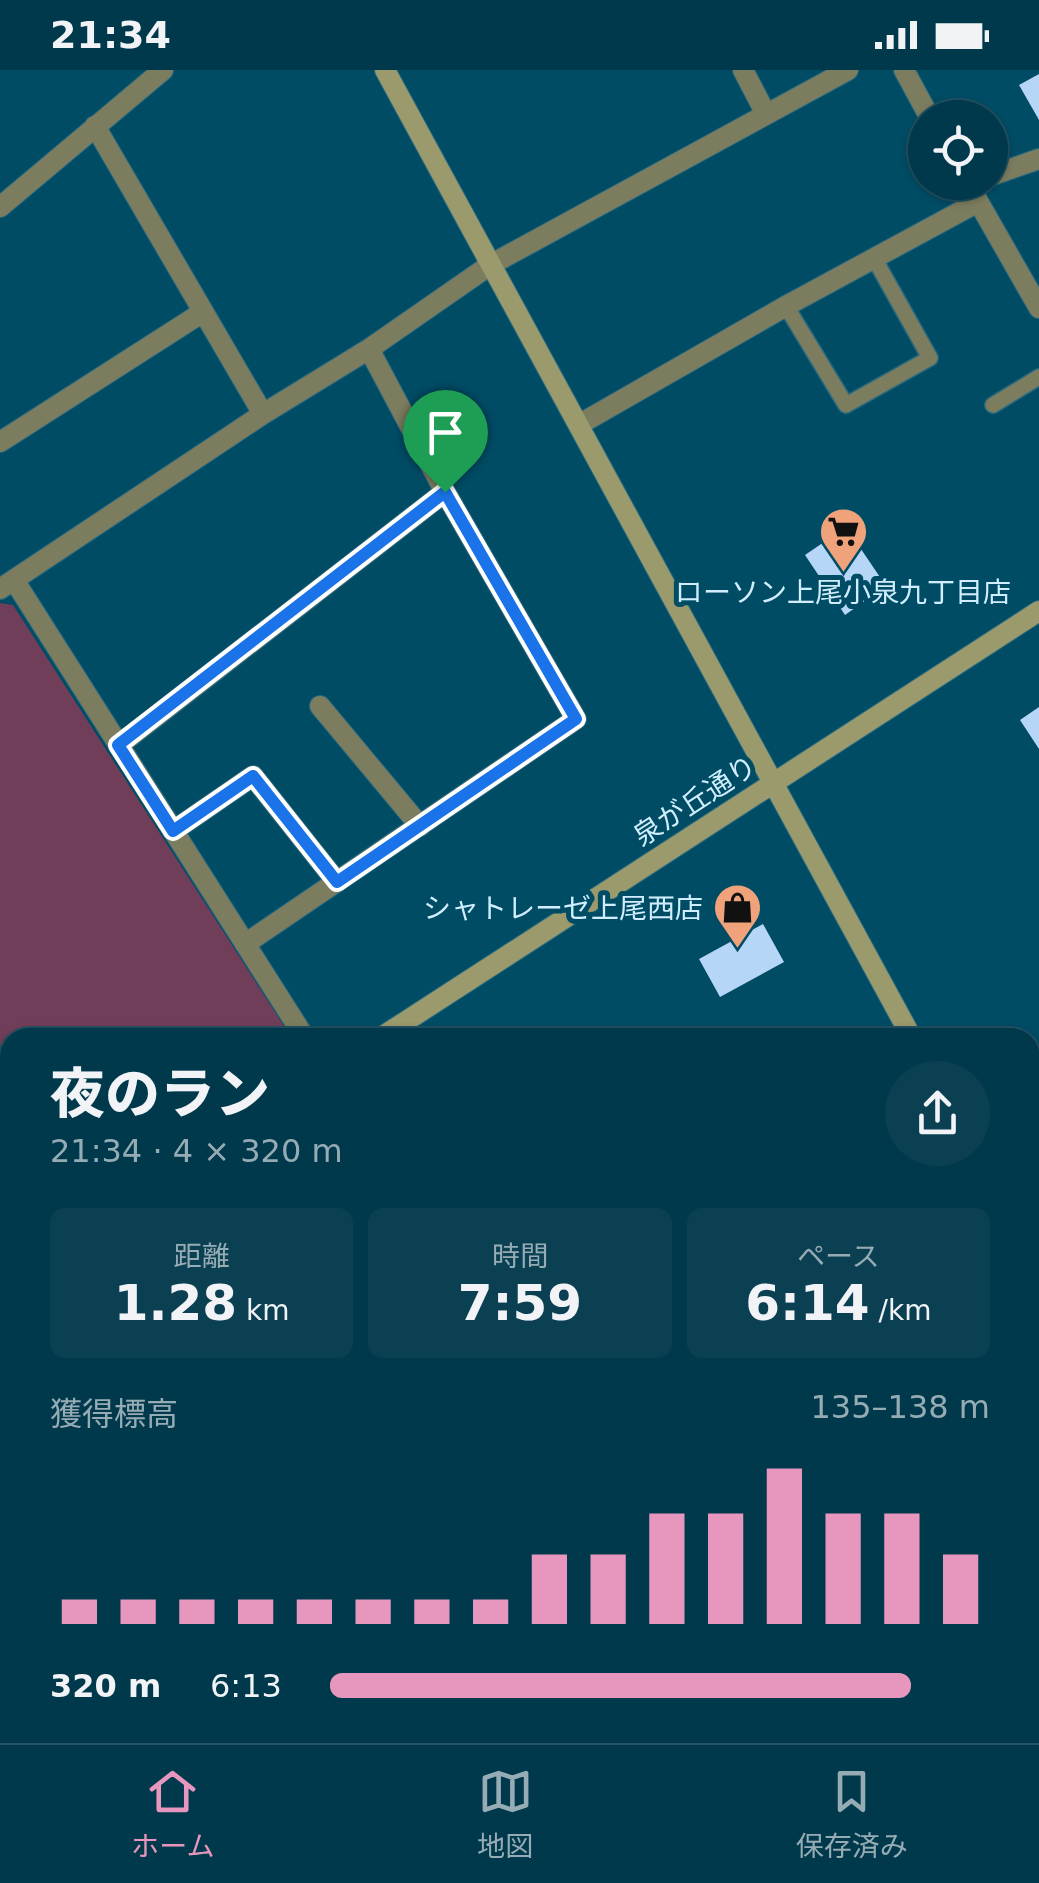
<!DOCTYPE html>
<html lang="ja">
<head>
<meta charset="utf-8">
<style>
  :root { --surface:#01394c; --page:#0b4053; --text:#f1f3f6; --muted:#96acb5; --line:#235364; --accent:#e797bd }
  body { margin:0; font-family:"DejaVu Sans","Noto Sans JP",sans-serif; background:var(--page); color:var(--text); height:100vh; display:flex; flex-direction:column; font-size:38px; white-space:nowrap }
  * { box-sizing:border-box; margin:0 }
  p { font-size:32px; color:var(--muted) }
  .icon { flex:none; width:55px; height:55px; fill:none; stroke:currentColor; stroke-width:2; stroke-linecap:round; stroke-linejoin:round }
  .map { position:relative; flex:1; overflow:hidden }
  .panel { position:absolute; left:0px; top:958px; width:1040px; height:718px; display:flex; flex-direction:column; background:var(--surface); border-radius:30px 30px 0 0; box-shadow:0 2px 8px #0004,0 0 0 2px var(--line) }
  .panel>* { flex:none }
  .buttons { position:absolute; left:908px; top:30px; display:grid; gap:20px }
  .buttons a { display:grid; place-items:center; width:100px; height:100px; border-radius:50%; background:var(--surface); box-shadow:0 2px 8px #0004,0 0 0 2px var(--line); font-size:50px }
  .pin { position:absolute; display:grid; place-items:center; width:85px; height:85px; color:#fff; margin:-102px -42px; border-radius:50% 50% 50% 0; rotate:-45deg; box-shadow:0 0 10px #0007 }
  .pin .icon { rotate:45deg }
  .round { display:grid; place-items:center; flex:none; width:105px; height:105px; border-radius:52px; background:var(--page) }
  .head { display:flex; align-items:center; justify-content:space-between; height:170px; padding:0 50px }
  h1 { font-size:55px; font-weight:800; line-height:75px }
  .stats { display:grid; grid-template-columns:repeat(3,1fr); gap:15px; height:170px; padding:10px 50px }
  .stats div { display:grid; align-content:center; border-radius:15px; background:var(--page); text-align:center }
  .stats b { font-size:50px; font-weight:800 }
  .stats small { font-size:28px; font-weight:400 }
  .stats p { font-size:28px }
  .chart { height:280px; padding:20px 50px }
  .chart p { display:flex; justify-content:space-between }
  .chart svg { width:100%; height:180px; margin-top:10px; stroke:var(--accent); stroke-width:6 }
  ul { padding:0 50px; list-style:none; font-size:32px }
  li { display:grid; grid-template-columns:160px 120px 1fr; align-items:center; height:75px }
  li i { height:25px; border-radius:12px; background:var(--accent) }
  .status { display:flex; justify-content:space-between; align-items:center; height:70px; padding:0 50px; background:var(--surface); direction:ltr }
  .status svg { height:28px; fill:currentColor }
  .dock { display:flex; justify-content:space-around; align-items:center; height:140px; border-top:2px solid var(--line); background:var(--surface); font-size:28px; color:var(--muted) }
  .dock a { display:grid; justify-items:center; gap:5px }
  .dock .selected { color:var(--accent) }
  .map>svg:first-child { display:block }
  .green { fill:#713e59 }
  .building { fill:#b6d6f7 }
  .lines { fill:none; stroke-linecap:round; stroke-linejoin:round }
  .lane-casing { stroke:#266980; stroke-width:18 }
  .street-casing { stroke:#266980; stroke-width:22 }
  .secondary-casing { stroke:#266980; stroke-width:22 }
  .lane { stroke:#7c7c5f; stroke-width:15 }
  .street { stroke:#7c7c5f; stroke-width:20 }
  .secondary { stroke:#9a9a6c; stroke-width:20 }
  .route-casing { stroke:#fff; stroke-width:20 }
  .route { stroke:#1a73e8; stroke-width:12 }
  .labels { text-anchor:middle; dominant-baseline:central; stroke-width:10; stroke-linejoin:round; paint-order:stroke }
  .poi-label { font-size:28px; fill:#d0eefd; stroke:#014c65 }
  .street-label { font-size:28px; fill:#d0eefd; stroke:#014c65 }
</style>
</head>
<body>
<div class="status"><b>21:34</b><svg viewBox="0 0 49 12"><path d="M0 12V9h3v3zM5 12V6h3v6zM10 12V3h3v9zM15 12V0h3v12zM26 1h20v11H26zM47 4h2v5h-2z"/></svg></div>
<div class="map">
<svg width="1039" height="1673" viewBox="0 0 1039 1673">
  <rect width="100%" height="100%" fill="#014c65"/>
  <!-- green -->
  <path class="green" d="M0,533L13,535L291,967L10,968V1163L0,1170Z"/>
  <!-- building -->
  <path class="building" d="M1039,4V50L1019,15Z
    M846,457L886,516L845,545L805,485Z
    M1039,637V679L1020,650Z
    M763,854L784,892L720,927L699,889Z
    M10,1304V1438L0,1444V1310Z"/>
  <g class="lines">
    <defs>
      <path id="lane" d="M786,236L846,335L930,288L874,188
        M993,335L1039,307
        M6,1588L10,1594
        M66,1665L72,1673"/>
      <path id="street" d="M743,0L766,44
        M904,0L930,48
        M95,56L263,344
        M990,106L1039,89
        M967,112L1039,238
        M0,137L163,0
        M580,354L786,236L978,132
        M0,372L203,242
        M14,510L305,968
        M0,519L263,344L369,279L490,195L848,0
        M320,636L420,756
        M119,675L445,422
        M173,761L253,706L337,812
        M245,874L576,649L445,422L369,279
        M1030,1103L1039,1098
        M1030,1451L1035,1460L1030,1464
        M0,1468L10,1461
        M279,1665L285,1673
        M458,1665L464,1673
        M615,1665L620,1673
        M227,1673L240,1665
        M766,1673L776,1665"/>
      <path id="secondary" d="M385,0L912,968
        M380,968L1039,541
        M1030,1187L1039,1204
        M0,1213L10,1206"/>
    </defs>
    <!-- lane casing -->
    <use href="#lane" class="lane-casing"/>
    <!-- street casing -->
    <use href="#street" class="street-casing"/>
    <!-- secondary casing -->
    <use href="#secondary" class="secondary-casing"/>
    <!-- lane -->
    <use href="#lane" class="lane"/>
    <!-- street -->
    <use href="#street" class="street"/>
    <!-- secondary -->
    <use href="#secondary" class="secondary"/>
  </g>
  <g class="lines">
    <defs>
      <path id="route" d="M445,422L576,649L337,812L253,706L173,761L118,675Z"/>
    </defs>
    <!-- route casing -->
    <use href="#route" class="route-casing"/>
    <!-- route -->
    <use href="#route" class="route"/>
  </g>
  <!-- icons -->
  <defs>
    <symbol id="supermarket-pin" viewBox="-11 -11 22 30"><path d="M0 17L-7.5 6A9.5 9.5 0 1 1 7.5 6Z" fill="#f0a27a" stroke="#014c65"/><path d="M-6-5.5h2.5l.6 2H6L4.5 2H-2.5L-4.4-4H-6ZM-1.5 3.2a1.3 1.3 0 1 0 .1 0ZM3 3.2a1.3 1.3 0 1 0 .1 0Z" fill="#111"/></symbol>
    <symbol id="shop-pin" viewBox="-11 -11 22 30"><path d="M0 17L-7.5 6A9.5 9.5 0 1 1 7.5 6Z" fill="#f0a27a" stroke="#014c65"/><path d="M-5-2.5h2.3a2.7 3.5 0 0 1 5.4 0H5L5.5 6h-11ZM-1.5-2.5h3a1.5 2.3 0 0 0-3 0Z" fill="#111"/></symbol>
  </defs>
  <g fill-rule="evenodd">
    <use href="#supermarket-pin" x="816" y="434" width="55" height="75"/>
    <use href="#shop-pin" x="710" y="810" width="55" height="75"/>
  </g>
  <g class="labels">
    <!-- poi labels -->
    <g class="poi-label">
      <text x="843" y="522">ローソン上尾小泉九丁目店</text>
      <text x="703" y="838" text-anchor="end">シャトレーゼ上尾西店</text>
    </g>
    <!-- street labels -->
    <g class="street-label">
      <text transform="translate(695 731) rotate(-33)">泉が丘通り</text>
    </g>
  </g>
</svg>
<div class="buttons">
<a><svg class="icon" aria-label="locate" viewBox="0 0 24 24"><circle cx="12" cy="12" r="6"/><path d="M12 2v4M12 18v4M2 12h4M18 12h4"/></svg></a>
</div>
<div class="pin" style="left:445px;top:422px;background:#1e9e55"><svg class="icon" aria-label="arrive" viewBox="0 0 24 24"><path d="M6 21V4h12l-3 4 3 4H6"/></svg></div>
<section class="panel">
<div class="head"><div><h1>夜のラン</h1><p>21:34 · 4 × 320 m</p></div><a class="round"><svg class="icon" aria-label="share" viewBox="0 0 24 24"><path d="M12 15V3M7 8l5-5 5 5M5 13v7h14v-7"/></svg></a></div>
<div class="stats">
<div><p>距離</p><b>1.28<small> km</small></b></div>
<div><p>時間</p><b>7:59</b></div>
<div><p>ペース</p><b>6:14<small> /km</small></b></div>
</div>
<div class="chart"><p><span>獲得標高</span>135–138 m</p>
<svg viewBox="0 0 160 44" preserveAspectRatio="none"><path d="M5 44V38M15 44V38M25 44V38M35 44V38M45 44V38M55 44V38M65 44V38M75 44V38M85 44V27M95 44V27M105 44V17M115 44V17M125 44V6M135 44V17M145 44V17M155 44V27"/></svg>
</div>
<ul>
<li><b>320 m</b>6:13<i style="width:88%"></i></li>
</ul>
</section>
</div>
<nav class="dock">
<a class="selected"><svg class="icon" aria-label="home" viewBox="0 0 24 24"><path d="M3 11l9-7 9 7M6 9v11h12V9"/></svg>ホーム</a>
<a><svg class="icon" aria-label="map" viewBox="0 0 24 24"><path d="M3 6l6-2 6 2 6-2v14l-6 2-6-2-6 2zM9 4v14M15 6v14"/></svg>地図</a>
<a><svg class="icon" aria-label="saved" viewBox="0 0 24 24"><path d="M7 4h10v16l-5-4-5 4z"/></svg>保存済み</a>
</nav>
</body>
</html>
